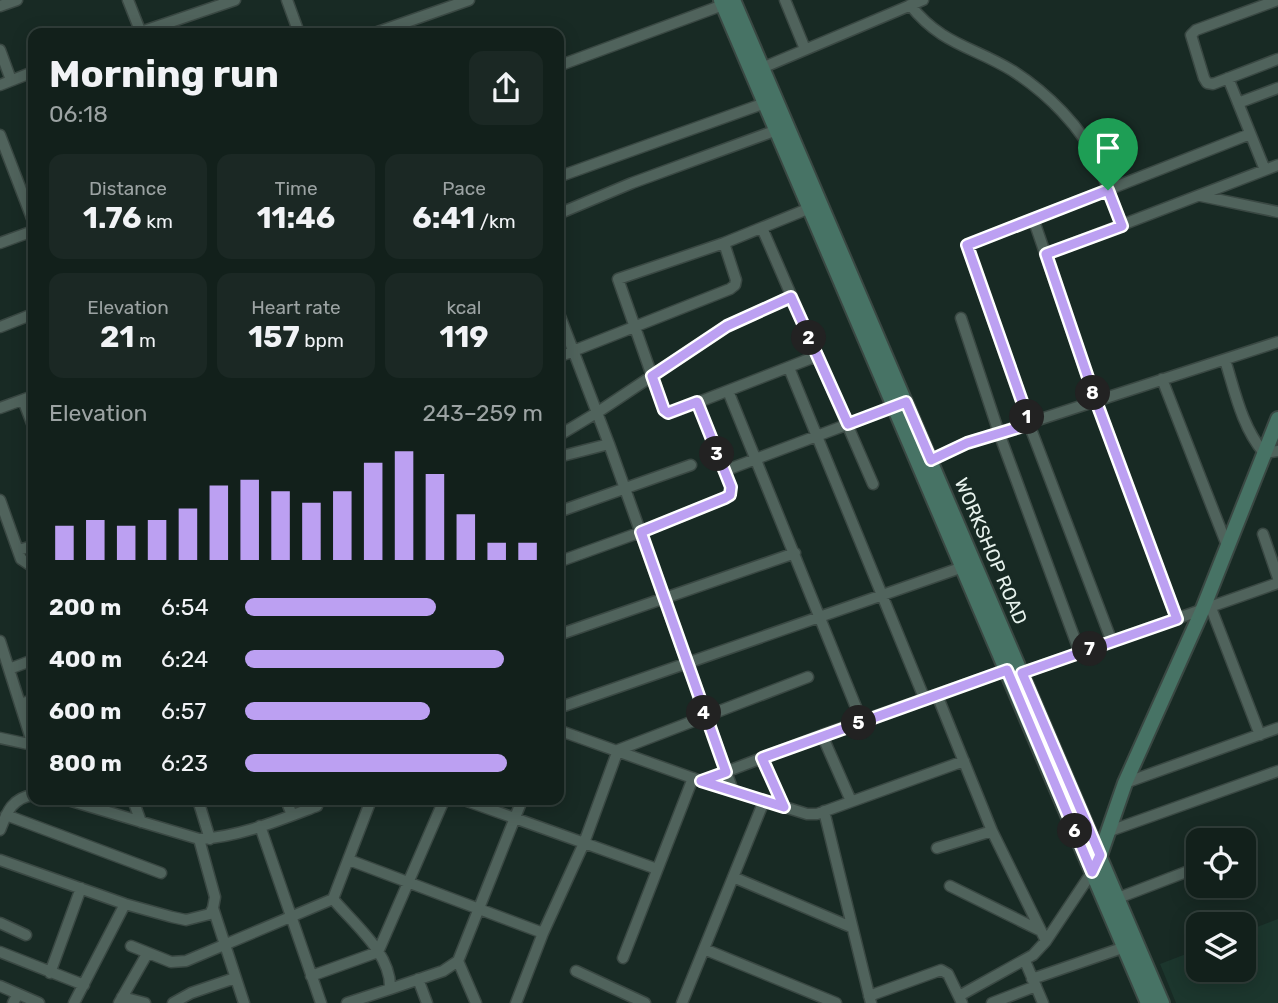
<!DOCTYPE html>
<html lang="en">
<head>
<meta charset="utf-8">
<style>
  :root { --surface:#12201b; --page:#1b2824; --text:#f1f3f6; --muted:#9ca3a3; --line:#313e3a; --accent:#bca0f2 }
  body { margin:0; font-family:Rubik,sans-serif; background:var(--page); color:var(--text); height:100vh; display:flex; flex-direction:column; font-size:26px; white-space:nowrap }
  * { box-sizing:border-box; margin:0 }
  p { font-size:23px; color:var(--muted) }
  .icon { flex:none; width:38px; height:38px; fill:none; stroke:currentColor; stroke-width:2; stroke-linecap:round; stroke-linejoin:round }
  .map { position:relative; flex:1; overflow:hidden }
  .panel { position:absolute; left:28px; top:28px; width:536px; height:777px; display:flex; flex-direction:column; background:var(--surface); border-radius:14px; box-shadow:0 4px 18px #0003,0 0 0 2px var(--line) }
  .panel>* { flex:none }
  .buttons { position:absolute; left:1186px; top:828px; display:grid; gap:14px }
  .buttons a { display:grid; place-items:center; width:70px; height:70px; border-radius:14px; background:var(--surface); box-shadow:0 4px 18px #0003,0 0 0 2px var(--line); font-size:35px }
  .pin { position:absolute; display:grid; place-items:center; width:60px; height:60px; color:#fff; margin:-72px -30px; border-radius:50% 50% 50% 0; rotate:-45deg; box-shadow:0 0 7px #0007 }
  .pin .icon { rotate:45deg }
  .km { position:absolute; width:35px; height:35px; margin:-18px; border-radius:50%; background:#222; color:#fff; font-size:19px; line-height:35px; text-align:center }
  .round { display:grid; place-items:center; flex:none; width:74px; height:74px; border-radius:14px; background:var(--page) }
  .overview { display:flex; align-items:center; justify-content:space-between; height:119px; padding:0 21px }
  h1 { font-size:38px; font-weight:700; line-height:52px }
  .metrics { display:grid; grid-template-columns:repeat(3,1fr); gap:10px; height:119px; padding:7px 21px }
  .metrics div { display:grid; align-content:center; border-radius:14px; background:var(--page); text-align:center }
  .metrics b { font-size:30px; font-weight:700 }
  .metrics small { font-size:19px; font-weight:400 }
  .metrics p { font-size:19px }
  .chart { height:196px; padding:14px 21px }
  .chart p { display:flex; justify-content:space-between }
  .chart svg { width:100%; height:126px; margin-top:7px; stroke:var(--accent); stroke-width:6 }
  ul { padding:0 21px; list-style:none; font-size:23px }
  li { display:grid; grid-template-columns:112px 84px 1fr; align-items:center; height:52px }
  li i { height:18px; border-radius:9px; background:var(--accent) }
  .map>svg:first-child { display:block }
  .built { fill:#1c362d }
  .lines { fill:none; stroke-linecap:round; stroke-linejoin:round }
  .minor-casing { stroke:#3a4843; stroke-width:13 }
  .secondary-casing { stroke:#3a4843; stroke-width:18 }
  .minor { stroke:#50635c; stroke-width:10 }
  .secondary { stroke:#477365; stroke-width:14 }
  .route-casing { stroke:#fff; stroke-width:14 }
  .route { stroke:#bca0f2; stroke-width:9 }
  .labels { text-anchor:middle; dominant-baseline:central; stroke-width:6; stroke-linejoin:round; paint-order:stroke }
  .street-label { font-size:19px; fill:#e7f2ed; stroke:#182a24 }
</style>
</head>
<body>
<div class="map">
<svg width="1278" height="1003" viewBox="0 0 1278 1003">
  <rect width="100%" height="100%" fill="#182a24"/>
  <!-- built -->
  <path class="built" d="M1278,919V1003H1176L1160,964L1199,949V970H1244V932Z"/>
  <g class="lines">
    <defs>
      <path id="minor" d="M128,0L141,33
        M287,0L299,33
        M785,0L805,49
        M1278,0L1196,30L1191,35L1204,78L1207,83L1213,84L1278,59
        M910,5C942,45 972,46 1013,71C1047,93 1082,127 1099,165C1107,185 1114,206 1122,226
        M0,6L17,0
        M138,33L235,0
        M375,33L469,0
        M0,50L11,80
        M558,66L723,5
        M762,68L923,0
        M1228,78L1265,170
        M0,85L33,72
        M1238,103L1278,88
        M0,135L33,221
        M558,177L765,103
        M1201,196L1278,212
        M558,214L632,183L777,130
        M1034,221L1096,401L1177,619
        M762,228L873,484
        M0,243L33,231
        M724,243L618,279L664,410L673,412L817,356
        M1046,254L1278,165
        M558,311L609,444L733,791
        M961,318L999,433L1080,653
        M0,327L33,314
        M558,357L730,289L735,285L736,280L724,243L810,208
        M1225,360C1235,392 1242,427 1264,453L1278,451
        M789,368L925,700
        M1162,379L1228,548
        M728,391L862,722
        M23,400L33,426
        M0,408L33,396
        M558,436L598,412L727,326L791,297
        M558,457L609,444
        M931,460L967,443L1278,342
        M724,471L899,405
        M0,500L21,559L33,567
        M558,512L691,465
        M1263,534L1278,578
        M18,550L33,546
        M558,562L641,532L730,496L731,487L697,402
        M1211,608L1260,735
        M558,635L795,553
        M0,641L33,745
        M1112,642L1029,424L967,245L1250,134
        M9,669L33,660
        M1022,673L1278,583
        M937,695L992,831L1046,941
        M20,704L33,700
        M558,708L963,567
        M558,730L701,781L807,814H817L964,761
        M822,735L851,801
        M0,738L33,745
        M762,758L784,807
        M702,781L822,735L1007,670
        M1125,783L1278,728
        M68,800L199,839C239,837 280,820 317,806
        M133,800L141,822
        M198,800L210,839
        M286,800L292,815
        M464,800L657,869
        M824,811L871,1003
        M6,815L161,873
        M260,826L321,1003
        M0,830C7,812 12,798 33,795
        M1107,832L1278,771
        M199,839L215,897L213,908L244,1003
        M937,848L992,831
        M0,860L125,904L172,917L186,920L210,914L213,908
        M349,860L543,933
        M733,877L851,927
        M950,886L1039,930
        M1118,898L1199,867
        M333,899C354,924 392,954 390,989L347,1003
        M0,923L26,935
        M131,946L171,962L186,961L333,899L371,800
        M704,949L836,1003
        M0,952L84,985
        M623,958L693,778
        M458,961L522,800
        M1025,961L1043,1003
        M576,971L645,1003
        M50,973L81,888
        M311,976L378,952L444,800
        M418,979L427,1003
        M1032,979L1125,947
        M0,986L39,1003
        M390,989L443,971L458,961L476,1003
        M869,996L941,970L948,974L962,1003
        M959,996L1033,955L1046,941L1092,872
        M122,997L145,1003
        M13,1003L18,994
        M74,1003L125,904
        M119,1003L147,954
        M173,1003L191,993L235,978
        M516,1003L543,933L584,843L618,750L808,677
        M682,1003L764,801
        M992,1003L1036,986"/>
      <path id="secondary" d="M721,0L1148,1003
        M733,0L1162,1003
        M1099,858L1125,783L1202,611L1278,419"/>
    </defs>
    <!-- minor casing -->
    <use href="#minor" class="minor-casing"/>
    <!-- secondary casing -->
    <use href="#secondary" class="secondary-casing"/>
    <!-- minor -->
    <use href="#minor" class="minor"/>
    <!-- secondary -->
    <use href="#secondary" class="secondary"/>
  </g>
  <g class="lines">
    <defs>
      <path id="route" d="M1108,190L1122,226L1046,254L1096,401L1177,619L1022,673L1100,855L1092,872L1007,670L762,758L784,807L701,781L726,772L641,532L725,498L730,495L731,487L697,402L668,413L664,410L652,376L727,326L791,297L848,424L906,402L931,460L967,443L1030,424L967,245Z"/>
    </defs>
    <!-- route casing -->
    <use href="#route" class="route-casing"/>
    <!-- route -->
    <use href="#route" class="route"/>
  </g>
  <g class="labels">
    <!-- street labels -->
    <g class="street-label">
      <text transform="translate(991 551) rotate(67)">WORKSHOP ROAD</text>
    </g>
  </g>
</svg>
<div class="buttons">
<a><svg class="icon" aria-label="locate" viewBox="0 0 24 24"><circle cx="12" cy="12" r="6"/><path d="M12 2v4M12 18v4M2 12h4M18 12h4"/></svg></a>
<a><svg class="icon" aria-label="layers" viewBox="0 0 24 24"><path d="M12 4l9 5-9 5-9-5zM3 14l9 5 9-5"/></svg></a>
</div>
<div class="pin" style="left:1108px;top:190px;background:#1e9e55"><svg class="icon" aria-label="arrive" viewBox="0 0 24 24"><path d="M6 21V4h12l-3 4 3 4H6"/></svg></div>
<b class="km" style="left:1027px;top:417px">1</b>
<b class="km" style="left:809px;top:338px">2</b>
<b class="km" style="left:717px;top:454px">3</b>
<b class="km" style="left:704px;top:713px">4</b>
<b class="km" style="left:859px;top:723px">5</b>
<b class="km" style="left:1075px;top:831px">6</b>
<b class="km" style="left:1090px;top:649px">7</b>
<b class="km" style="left:1093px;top:393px">8</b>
<section class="panel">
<div class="overview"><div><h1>Morning run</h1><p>06:18</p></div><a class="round"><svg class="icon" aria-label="share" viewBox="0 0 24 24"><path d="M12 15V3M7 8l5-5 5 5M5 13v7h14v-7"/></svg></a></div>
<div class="metrics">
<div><p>Distance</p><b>1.76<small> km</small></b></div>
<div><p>Time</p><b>11:46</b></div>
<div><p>Pace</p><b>6:41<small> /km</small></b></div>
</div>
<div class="metrics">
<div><p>Elevation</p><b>21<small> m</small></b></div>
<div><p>Heart rate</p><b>157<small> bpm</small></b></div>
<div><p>kcal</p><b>119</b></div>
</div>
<div class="chart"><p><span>Elevation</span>243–259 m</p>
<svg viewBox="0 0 160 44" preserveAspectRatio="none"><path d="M5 44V32M15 44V30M25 44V32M35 44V30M45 44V26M55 44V18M65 44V16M75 44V20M85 44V24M95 44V20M105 44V10M115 44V6M125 44V14M135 44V28M145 44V38M155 44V38"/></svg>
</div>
<ul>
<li><b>200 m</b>6:54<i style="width:64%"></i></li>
<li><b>400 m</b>6:24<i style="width:87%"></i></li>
<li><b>600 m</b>6:57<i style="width:62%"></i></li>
<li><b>800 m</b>6:23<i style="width:88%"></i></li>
</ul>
</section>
</div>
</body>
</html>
